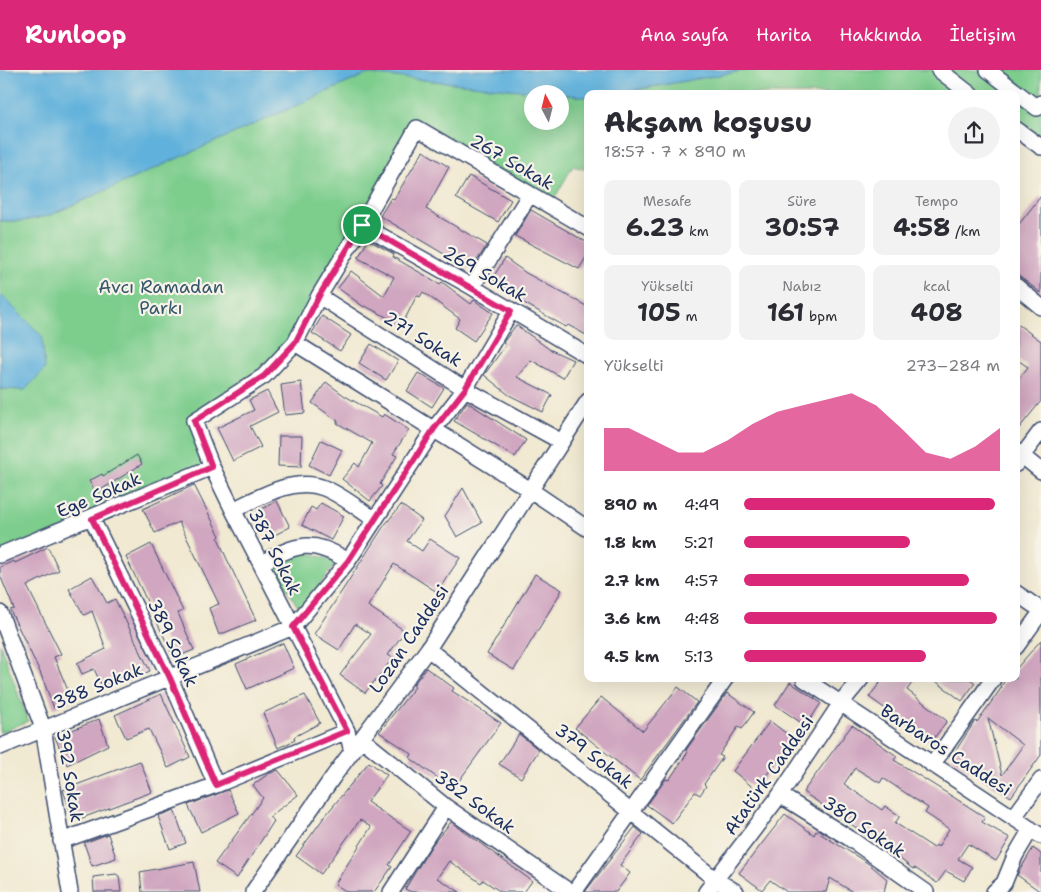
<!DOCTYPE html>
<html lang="tr">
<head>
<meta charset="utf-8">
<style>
  :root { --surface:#fff; --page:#f2f2f3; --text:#2b2b33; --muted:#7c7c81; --accent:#db2777 }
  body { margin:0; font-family:"Shantell Sans",sans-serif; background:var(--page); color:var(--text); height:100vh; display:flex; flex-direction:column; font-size:19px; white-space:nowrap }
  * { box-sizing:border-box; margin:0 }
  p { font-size:16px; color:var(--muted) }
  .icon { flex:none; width:28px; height:28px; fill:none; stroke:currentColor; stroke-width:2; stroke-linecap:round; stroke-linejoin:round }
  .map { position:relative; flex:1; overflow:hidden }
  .side { position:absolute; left:584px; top:20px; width:436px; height:592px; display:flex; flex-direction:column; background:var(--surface); border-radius:10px; box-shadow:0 5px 20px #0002 }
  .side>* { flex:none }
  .needle { width:32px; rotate:353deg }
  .controls { position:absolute; left:524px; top:15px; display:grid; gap:10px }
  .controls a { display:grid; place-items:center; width:45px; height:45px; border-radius:50%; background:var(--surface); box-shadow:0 5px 20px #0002; font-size:25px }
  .pin { position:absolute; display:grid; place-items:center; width:42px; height:42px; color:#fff; margin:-21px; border:2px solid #fff; border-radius:50%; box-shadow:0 1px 5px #0007 }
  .round { display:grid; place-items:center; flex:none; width:52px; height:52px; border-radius:26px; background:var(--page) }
  .headline { display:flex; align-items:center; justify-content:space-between; height:85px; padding:0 20px }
  h1 { font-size:28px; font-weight:700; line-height:38px }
  .stats { display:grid; grid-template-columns:repeat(3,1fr); gap:8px; height:85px; padding:5px 20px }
  .stats div { display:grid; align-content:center; border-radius:10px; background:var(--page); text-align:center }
  .stats b { font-size:25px; font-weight:700 }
  .stats small { font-size:14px; font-weight:400 }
  .stats p { font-size:14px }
  .chart { height:140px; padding:10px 20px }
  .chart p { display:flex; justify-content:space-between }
  .chart svg { width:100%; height:90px; margin-top:5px; fill:var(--accent); opacity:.7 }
  ul { padding:0 20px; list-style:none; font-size:16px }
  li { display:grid; grid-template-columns:80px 60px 1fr; align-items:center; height:38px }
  li i { height:12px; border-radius:6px; background:var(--accent) }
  header { display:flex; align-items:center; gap:30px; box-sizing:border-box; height:70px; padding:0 25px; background:var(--accent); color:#fff }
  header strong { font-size:24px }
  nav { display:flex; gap:28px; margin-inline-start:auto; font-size:18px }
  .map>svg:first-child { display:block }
  .green { fill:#7dcd8d; stroke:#4c7e76 }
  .water { fill:#60b1db; stroke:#3e709c }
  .building { fill:#d0a6c0; fill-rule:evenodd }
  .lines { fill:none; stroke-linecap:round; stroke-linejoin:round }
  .minor-casing { stroke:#3b4b6f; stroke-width:18 }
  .minor { stroke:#fff; stroke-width:15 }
  .route-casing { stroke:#fff; stroke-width:10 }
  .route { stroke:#db2777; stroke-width:6 }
  .labels { text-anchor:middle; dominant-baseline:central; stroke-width:4.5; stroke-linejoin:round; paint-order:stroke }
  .street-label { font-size:18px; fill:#1b2f5e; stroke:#f7f3e8 }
  .park-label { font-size:18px; fill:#34566a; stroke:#f7f3e8 }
</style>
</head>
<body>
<header>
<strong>Runloop</strong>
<nav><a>Ana sayfa</a><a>Harita</a><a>Hakkında</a><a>İletişim</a></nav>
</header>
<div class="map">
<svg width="1041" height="822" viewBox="0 0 1041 822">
  <rect width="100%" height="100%" fill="#f7f3e8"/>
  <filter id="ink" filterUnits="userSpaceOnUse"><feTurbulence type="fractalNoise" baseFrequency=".02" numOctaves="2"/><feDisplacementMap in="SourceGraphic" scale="10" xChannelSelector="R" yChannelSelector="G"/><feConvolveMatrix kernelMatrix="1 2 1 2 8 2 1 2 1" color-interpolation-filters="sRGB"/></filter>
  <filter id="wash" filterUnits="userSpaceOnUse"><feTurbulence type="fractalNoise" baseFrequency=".0096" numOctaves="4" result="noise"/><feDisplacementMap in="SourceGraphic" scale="20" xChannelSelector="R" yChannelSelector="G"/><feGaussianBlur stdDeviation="1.12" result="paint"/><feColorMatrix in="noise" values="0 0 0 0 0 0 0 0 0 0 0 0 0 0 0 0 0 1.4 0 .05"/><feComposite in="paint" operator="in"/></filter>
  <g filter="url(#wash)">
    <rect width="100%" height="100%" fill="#f1e9d1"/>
    <!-- green -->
    <path class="green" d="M747,0H1041V77L1016,59V24H612Z
      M367,4L559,24H532V51H560V24L587,27V100L573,96L550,136L417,58L295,273L194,351L212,397L0,485V319L25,320L42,266L0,224V151H22L48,146Z
      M303,481L337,492L300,540L273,497Z
      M0,573L28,651L0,663Z"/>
    <!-- water -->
    <path class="water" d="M0,0H747L612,24H588L587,27L367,4L48,146L22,151H0Z
      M0,224L42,266L45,299L25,320L0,319Z"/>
    <g id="blocks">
      <!-- building -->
      <path class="building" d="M423,81L449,97L426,139L487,175L471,200L380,146L391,128L394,129Z
        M469,106L511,130L498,152L456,128Z
        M1041,126V223L1016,204V158Z
        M531,140L588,173V184L579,199L515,166Z
        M368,170L394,184L393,187L440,214L442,212L471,234L474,230L493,243L474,271L455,258L460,249L423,222L420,227L417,225L402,255L365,236L364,237L338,218L351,201L384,226L394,207L358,188Z
        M505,188L526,203L588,237V266L568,255L566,257L517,229L519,226L492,209Z
        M322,246L351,265L340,281L312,263Z
        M1016,253L1041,271V331L1016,362V313L1028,297L1016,289Z
        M516,255L549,279L573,290L563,308L531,290L517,307L552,325L543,342L509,325L484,305L506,275L503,273Z
        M371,274L398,291L386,310L359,293Z
        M418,303L444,318L432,337L407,321Z
        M301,312L305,343L285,345L281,315Z
        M326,312L345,326L382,347L384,344L409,360L393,384L397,386L380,414L382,416L370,431L342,409L355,393L359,397L372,373L337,353L338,351L312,333Z
        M267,321L278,342L250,356L261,377L233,391L217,358L254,340L249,330Z
        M467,332L526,370L515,387L454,351Z
        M279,366H302L301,397L278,396Z
        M321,370L342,380L329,405L309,395Z
        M137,385L142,394L96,423L89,411L102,404L103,406Z
        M194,415L220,466L218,468L226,487L256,550L219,565L209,538L219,534L179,452L155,463L143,439Z
        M463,418L482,453L457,467L445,446Z
        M277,431L290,457L271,467L258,441Z
        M321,433L344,446L331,470L302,455L311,437L316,440Z
        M401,435L422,450L407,471L422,481L430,469L460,488L437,522L394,494L368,536L405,561L388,585L393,588L365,623L340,605L371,564L355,554L339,580L314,564L384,456Z
        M151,474L183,541L178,543L194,580L174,588L126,487Z
        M48,477L59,500L27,516L61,584L54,587L72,630L54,638L40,602L10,540L14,539L0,505V497L14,491L15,493Z
        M535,504L562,520L514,600L487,584Z
        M92,506L107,533L115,529L150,601L129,610L126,605L102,616L94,599L82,604L77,593L106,579L92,541L84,545L69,519Z
        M1041,570V685L1011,727L951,688L975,651L977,652L1002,617L1001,616L1006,609H1016V599ZM988,648L1023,675L1002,705Z
        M283,573L294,598L247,619L236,594Z
        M426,598L454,618L452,621L501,653L453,719L410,688L412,684L379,662L415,617L413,615Z
        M883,609H915L907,620L947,651L931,672L869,627Z
        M933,609H970L975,613L962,631Z
        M790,612L821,633L806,656L775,635Z
        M678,617L697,632L640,710L575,658L601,627L643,661Z
        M727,623L754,642L742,659L738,657L719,685L723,687L704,714L706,716L700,725L695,722L672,753L647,735L666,709L669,710L688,682L686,680Z
        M161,624L190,687L168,698L149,659L126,668L115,645Z
        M305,625L320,653L294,667L295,670L278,678L263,643Z
        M99,649L108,675L67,695L55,667Z
        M770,651L795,670L755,719L733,701Z
        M852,655L897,686L894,690L985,747L982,752L1010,768L996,791L968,774L958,789L972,797L964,811L946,801L937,813L915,798L913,799L885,777L803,722ZM855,698L880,713L883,708L928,738L925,743L949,759L938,777L936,775L934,778L895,753L900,746L885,736L882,740L844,714Z
        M519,664L539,680L521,708L499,694Z
        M140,691L152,722L74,751L63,720Z
        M369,692L387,705L367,732L411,761L389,795L392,797L374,822H347L335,814L371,757L360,750L321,804L296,786L325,746Z
        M278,700L298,725L269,747L274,751L237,808L215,793L263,728L253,715L268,704Z
        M228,720L239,743L201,762L188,735Z
        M174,740L186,773L170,779L158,746Z
        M785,744L814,765L816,761L869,794L887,809L884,822H853L830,808L826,822H787L770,810L762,820L739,803Z
        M451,752L532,811L524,822H501L483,810L481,813L449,791L437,808L460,822H411L405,819L432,775Z
        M635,757L643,764L620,795L630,803L616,822H585Z
        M108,764L116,788L92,796L84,773Z
        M1033,778L1041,784V822L1017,805Z
        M194,792L200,822H142L140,802Z
        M116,804L119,806L121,822H94L93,807Z"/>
    </g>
  </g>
  <g filter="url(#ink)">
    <use href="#blocks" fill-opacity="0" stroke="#3b4b6f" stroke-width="1"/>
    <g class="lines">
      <defs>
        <path id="minor" d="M939,0L970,24
          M988,0L1037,38L1041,33
          M1016,59L1041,77
          M362,155L472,217L588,286
          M1016,216L1041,237
          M472,217L530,124
          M319,226L465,319L560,371
          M295,273L529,419L588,459
          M1016,381L1041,401
          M1016,394L1041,361
          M233,440C260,427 294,406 324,418C342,425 358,439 374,449
          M92,449L170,608L216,715
          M0,485L212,397
          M261,493C298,474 311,468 348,491
          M1016,523L1041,540
          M0,543L43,658L70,822
          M1016,577L1041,542
          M428,579L716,810L736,822
          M804,609L1041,766
          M362,669L446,737L570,822
          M0,677L293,557L348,491L434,359L465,319L511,241
          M352,682L347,661L233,440L212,397L194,351L264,306L295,273L319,226L362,155L417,58L588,158
          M932,695L993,609
          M780,725L849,768L926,822
          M1014,747L1041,710
          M61,771L216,715L347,661
          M253,822L333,707L428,579L588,331
          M391,822L446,737
          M574,822L725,609
          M706,822L780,725L841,633L861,609
          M994,822L1004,813L1015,786L1031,759"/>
      </defs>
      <!-- minor casing -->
      <use href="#minor" class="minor-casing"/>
      <!-- minor -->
      <use href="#minor" class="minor"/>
    </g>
  </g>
  <g class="lines" filter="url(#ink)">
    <defs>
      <path id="route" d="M362,155L511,241L465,319L434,359L348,491L293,557L347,661L216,715L170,608L92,449L212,397L194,351L264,306L295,273L319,226Z"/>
    </defs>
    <!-- route casing -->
    <use href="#route" class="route-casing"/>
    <!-- route -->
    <use href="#route" class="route"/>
  </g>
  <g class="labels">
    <!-- street labels -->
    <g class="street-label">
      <text transform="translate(512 92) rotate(30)">267 Sokak</text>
      <text transform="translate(485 204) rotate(30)">269 Sokak</text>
      <text transform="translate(423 269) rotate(32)">271 Sokak</text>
      <text transform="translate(99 425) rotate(-23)">Ege Sokak</text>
      <text transform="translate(275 482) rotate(63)">387 Sokak</text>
      <text transform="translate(409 569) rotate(-56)">Lozan Caddesi</text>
      <text transform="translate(173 573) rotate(65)">389 Sokak</text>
      <text transform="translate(98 616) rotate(-22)">388 Sokak</text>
      <text transform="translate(946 680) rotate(33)">Barbaros Caddesi</text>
      <text transform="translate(594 686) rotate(38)">379 Sokak</text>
      <text transform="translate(769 705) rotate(-55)">Atatürk Caddesi</text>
      <text transform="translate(70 706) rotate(81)">392 Sokak</text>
      <text transform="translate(475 732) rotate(36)">382 Sokak</text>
      <text transform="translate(864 757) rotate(34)">380 Sokak</text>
    </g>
    <!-- park labels -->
    <g class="park-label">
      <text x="161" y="217">Avcı Ramadan<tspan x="161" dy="21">Parkı</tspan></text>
    </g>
  </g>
</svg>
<div class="controls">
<a><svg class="needle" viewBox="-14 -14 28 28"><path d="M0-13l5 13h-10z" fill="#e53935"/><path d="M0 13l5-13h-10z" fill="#7c7c81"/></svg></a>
</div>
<div class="pin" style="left:362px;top:155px;background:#1e9e55"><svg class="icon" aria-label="arrive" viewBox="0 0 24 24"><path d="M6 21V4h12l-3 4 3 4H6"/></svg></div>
<section class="side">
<div class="headline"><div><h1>Akşam koşusu</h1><p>18:57 · 7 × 890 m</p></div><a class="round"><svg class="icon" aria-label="share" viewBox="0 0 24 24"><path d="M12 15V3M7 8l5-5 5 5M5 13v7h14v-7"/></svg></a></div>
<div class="stats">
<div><p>Mesafe</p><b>6.23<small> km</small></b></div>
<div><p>Süre</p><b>30:57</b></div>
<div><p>Tempo</p><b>4:58<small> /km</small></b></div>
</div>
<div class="stats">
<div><p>Yükselti</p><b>105<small> m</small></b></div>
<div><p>Nabız</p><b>161<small> bpm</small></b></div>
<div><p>kcal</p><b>408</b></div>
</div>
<div class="chart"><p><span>Yükselti</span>273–284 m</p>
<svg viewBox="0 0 160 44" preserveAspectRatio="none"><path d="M0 44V23L10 23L20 29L30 35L40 35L50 29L60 21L70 15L80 12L90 9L100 6L110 12L120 23L130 35L140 38L150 32L160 23V44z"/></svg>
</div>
<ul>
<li><b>890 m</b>4:49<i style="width:98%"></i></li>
<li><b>1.8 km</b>5:21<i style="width:65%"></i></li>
<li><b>2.7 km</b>4:57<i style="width:88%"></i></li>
<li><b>3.6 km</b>4:48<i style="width:99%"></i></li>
<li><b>4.5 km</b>5:13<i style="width:71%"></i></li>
</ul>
</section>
</div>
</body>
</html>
